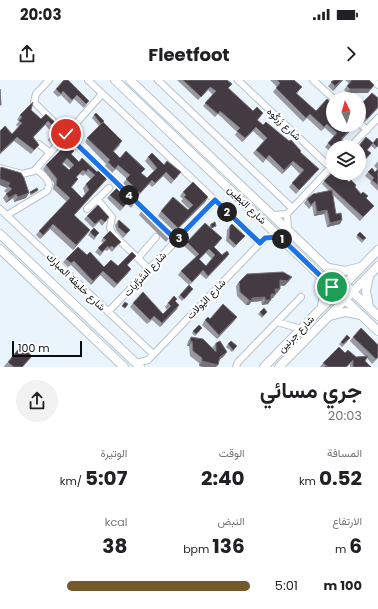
<!DOCTYPE html>
<html lang="ar">
<head>
<meta charset="utf-8">
<style>
  :root { --surface:#fff; --page:#f2f2f2; --text:#202124; --muted:#757577; --accent:#74592b }
  body { margin:0; font-family:Poppins,Vazirmatn,sans-serif; background:var(--page); color:var(--text); direction:rtl; height:100vh; display:flex; flex-direction:column; font-size:15px; white-space:nowrap }
  * { box-sizing:border-box; margin:0 }
  p { font-size:13px; color:var(--muted) }
  .icon { flex:none; width:22px; height:22px; fill:none; stroke:currentColor; stroke-width:2; stroke-linecap:round; stroke-linejoin:round }
  .map { position:relative; height:287px; overflow:hidden; direction:ltr }
  .details { display:flex; flex-direction:column; background:var(--surface); flex:1 }
  .details>* { flex:none }
  .needle { width:26px; rotate:355deg }
  .fabs { position:absolute; left:326px; top:12px; display:grid; gap:8px }
  .fabs a { display:grid; place-items:center; width:40px; height:40px; border-radius:50%; background:var(--surface); box-shadow:0 2px 10px #0003; font-size:20px }
  .scale { position:absolute; left:12px; bottom:10px; width:70px; box-sizing:border-box; padding-left:4px; border:2px solid #0a0e10; border-top:0; font-size:11px; line-height:14px; white-space:nowrap; color:#0a0e10; -webkit-text-stroke:3px #fff; paint-order:stroke }
  .pin { position:absolute; display:grid; place-items:center; width:34px; height:34px; color:#fff; margin:-17px; border:2px solid #fff; border-radius:50%; box-shadow:0 1px 4px #0007 }
  .km { position:absolute; width:20px; height:20px; margin:-10px; border-radius:50%; background:#222; color:#fff; font-size:11px; line-height:20px; text-align:center }
  .round { display:grid; place-items:center; flex:none; width:42px; height:42px; border-radius:21px; background:var(--page) }
  .headline { display:flex; align-items:center; justify-content:space-between; height:68px; padding:0 16px }
  h1 { font-size:22px; font-weight:700; line-height:30px }
  .figures { display:grid; grid-template-columns:repeat(3,1fr); gap:6px; height:68px; padding:4px 16px }
  .figures div { display:grid; align-content:center }
  .figures b { font-size:20px; font-weight:700 }
  .figures small { font-size:11px; font-weight:400 }
  .figures p { font-size:11px }
  ul { padding:0 16px; list-style:none; font-size:13px }
  li { display:grid; grid-template-columns:64px 48px 1fr; align-items:center; height:30px }
  li i { height:10px; border-radius:5px; background:var(--accent) }
  .status { display:flex; justify-content:space-between; align-items:center; height:28px; padding:0 20px; background:var(--surface); direction:ltr }
  .status svg { height:11px; fill:currentColor }
  header { display:flex; justify-content:space-between; align-items:center; height:52px; padding:0 16px; background:var(--surface); font-size:18px; font-weight:700 }
  .map>svg:first-child { display:block }
  .lines { fill:none; stroke-linecap:round; stroke-linejoin:round }
  .minor-casing { stroke:#b8c2ca; stroke-width:8 }
  .major-casing { stroke:#b8c2ca; stroke-width:10 }
  .minor { stroke:#fff; stroke-width:6 }
  .major { stroke:#fff; stroke-width:8 }
  .wall { fill:#9798a0; fill-rule:evenodd }
  .shaded-wall { fill:#76727a }
  .building { fill:#443b42; stroke:#76727a; fill-rule:evenodd }
  .route-casing { stroke:#fff; stroke-width:8 }
  .route { stroke:#1a73e8; stroke-width:5 }
  .labels { text-anchor:middle; dominant-baseline:central; stroke-width:4; stroke-linejoin:round; paint-order:stroke }
  .street-label { font-size:10px; fill:#0a0e10; stroke:#fff }
</style>
</head>
<body>
<div class="status"><b>20:03</b><svg viewBox="0 0 49 12"><path d="M0 12V9h3v3zM5 12V6h3v6zM10 12V3h3v9zM15 12V0h3v12zM26 1h20v11H26zM47 4h2v5h-2z"/></svg></div>
<header><svg class="icon" aria-label="forward" viewBox="0 0 24 24"><path d="M9 5l7 7-7 7"/></svg>Fleetfoot<svg class="icon" aria-label="share" viewBox="0 0 24 24"><path d="M12 15V3M7 8l5-5 5 5M5 13v7h14v-7"/></svg></header>
<div class="map">
<svg width="378" height="287" viewBox="0 0 378 287">
  <rect width="100%" height="100%" fill="#eaf4fd"/>
  <g class="lines">
    <defs>
      <path id="minor" d="M49,0L36,14L34,22L64,52
        M88,0L260,163
        M158,0L292,128
        M238,0L331,88
        M313,0L334,19
        M372,0L378,5
        M359,43L367,50
        M66,55L176,160
        M39,64L50,73
        M350,67L378,38
        M0,88L22,94L34,91L102,14
        M97,119L112,137L110,148L112,153L149,189
        M0,129L153,274
        M87,129L109,108
        M287,134L288,150
        M7,135L47,111C53,101 43,95 36,89
        M272,135L287,134L333,85
        M138,178L156,157
        M108,232L215,120
        M277,242L301,249
        M136,283L148,280L265,158L280,157
        M236,287L238,282L301,217"/>
      <path id="major" d="M115,0L378,251
        M130,0L378,236
        M0,154L140,287
        M0,169L124,287
        M329,188L345,191L361,187
        M321,197L325,212L322,226
        M369,227L366,211L369,196
        M330,236L345,232L361,235
        M264,287L378,170
        M279,287L378,186"/>
    </defs>
    <!-- minor casing -->
    <use href="#minor" class="minor-casing"/>
    <!-- major casing -->
    <use href="#major" class="major-casing"/>
    <!-- minor -->
    <use href="#minor" class="minor"/>
    <!-- major -->
    <use href="#major" class="major"/>
  </g>
  <!-- wall -->
  <path class="wall" d="M64,0L89,21L84,28L74,19L70,24L61,15L58,17L53,12L56,9Z
    M177,0H227L229,8L253,31L263,33L258,40L263,45L300,72L316,92L296,114L289,107L300,94L291,85L282,94L266,79L263,83L253,73L264,61L253,51L242,62L235,55L237,52L218,34L215,37L203,26L213,15L208,10L198,20Z
    M270,0H294L299,11L297,14L316,31L333,45L352,49L342,59L341,65L333,67V74L325,67L334,56L325,48L321,51L307,38L303,42L273,12L277,7Z
    M334,0H343L333,11L328,6Z
    M345,0H369L368,13H347L344,10L349,3Z
    M378,18V28L365,42L359,37V26Z
    M31,30L41,39L46,34L58,45L52,52L45,45L33,57L39,65L31,74L14,61L0,74V51L12,54L19,47L16,45L19,41L17,40L20,35Z
    M94,35L103,43L120,65L114,72L120,78L141,93L147,98L154,91L145,81L148,77L164,85L178,96L171,104L163,96L152,107L149,104L137,117L123,103L127,99L116,89L112,93L105,86L106,84L85,62L87,58L99,46L92,38Z
    M62,52L52,64L48,60L50,57Z
    M373,63L378,66L375,69L371,66Z
    M74,71L71,75L79,82L106,100L74,135L87,154L73,170L50,149L40,159L36,155L39,151L67,122L53,109L54,103L43,89L46,85ZM64,83L71,89L69,90L63,84ZM80,94L83,96L85,94L91,99L86,104L83,108L85,114L82,118L72,107L78,99L77,97Z
    M378,81V111L370,103L371,101L365,96L368,92H375L377,89L374,86Z
    M1,87L26,118L14,122L13,118L6,123L3,118L7,113L4,111L7,108L0,105V89Z
    M344,94L343,96L374,126L371,129L360,141L332,114L336,134L342,140L340,144L327,147L324,134L314,136L312,125L309,129L304,123L307,119L329,111L322,104L324,101Z
    M183,112L208,117L205,122L175,152L158,136L161,131L188,130L189,129L181,121L183,119L180,116Z
    M110,115L136,122L131,128L127,124L120,131L107,118Z
    M141,132L171,156L166,162L139,135Z
    M87,136L109,137L102,146L99,142L93,148L84,139Z
    M118,141L127,154L123,158L116,150L115,145Z
    M211,144L216,146L215,147L211,148L222,158L214,167L222,175L229,174L227,177L206,199L200,194L189,205L191,211L182,221L178,217L189,205L178,195L181,191L196,177L184,166L187,162L210,147V145ZM206,173L212,179L206,186L199,180Z
    M230,146L242,159L234,168L226,161L227,150Z
    M90,152L97,156L94,160L88,155Z
    M360,152L366,158L362,163L356,157Z
    M103,158L118,165L112,172L109,169L107,171L105,170L100,176L95,172L103,163L101,161Z
    M87,175L104,187L118,186L136,176L127,186L128,193L114,208L100,195L91,205L71,185L68,187L63,182L66,179Z
    M292,197L289,201L284,206L280,205V209L277,213H276L273,218H271L268,224L262,225L261,221L251,222L249,225H246L237,216L236,206L239,202Z
    M176,221L177,229L160,247L152,240L147,244L130,227L133,223L163,234L167,230L165,227L168,223Z
    M260,232H267L262,238L258,234Z
    M237,237L234,241L217,259L202,245L205,240L210,239Z
    M193,251H200L195,256L192,253Z
    M191,257L212,268L216,263L227,272L224,276L219,280L216,287H204L199,286V283L190,276L189,266H187L188,261Z
    M353,257L378,265V278L372,284L367,278L365,281L371,287H350V284L347,287H320L323,283L345,273L356,277L365,276L350,261Z
    M348,261L342,267L339,264L341,262Z
    M228,264L235,269L232,272L226,267Z
    M32,276L23,287H5L4,286L8,282Z"/>
  <!-- shaded-wall -->
  <path class="shaded-wall" d="M342,0H343L333,11L335,6Z
    M374,5L368,13H347L350,9Z
    M48,41L45,45L30,61L33,57Z
    M354,45L352,49L339,63L341,59Z
    M256,47L253,51L242,62L245,58Z
    M17,57L14,61L0,74V73Z
    M293,81L291,85L282,94L284,90Z
    M166,92L163,96L152,107L155,103Z
    M109,96L106,100L71,139L74,135Z
    M0,99L10,103L7,108L0,105Z
    M152,100L149,104L137,117L140,113Z
    M38,110L36,112L29,116L31,114Z
    M29,113L26,118L14,122L18,117Z
    M16,114L13,118L6,123L9,118Z
    M208,117L205,122L175,152L178,148Z
    M315,121L309,129L311,125Z
    M327,130L324,134L314,136L317,132Z
    M342,140L340,144L327,147L330,143Z
    M53,144L50,149L40,159L43,155Z
    M90,150L87,154L73,170L76,165Z
    M229,174L227,177L206,199L208,196Z
    M131,189L128,193L114,208L117,204Z
    M203,190L200,194L189,206L192,202Z
    M103,191L100,195L91,205L93,201Z
    M292,197L289,201L284,206L277,205L280,200Z
    M275,209H280L277,213L272,214Z
    M271,214H276L273,218L268,219Z
    M265,217L261,221L251,222L249,225H246L249,220L252,218Z
    M265,220H271L268,224L262,225Z
    M179,225L177,229L160,247L162,243Z
    M237,237L234,241L217,259L219,255Z
    M192,261L189,266H187L190,262Z
    M227,272L224,276L217,282L220,277Z
    M202,281L218,285L216,287H204L199,286Z"/>
  <!-- building -->
  <path class="building" d="M64,0H68L89,21L86,24L77,15L72,20L63,11L61,14L56,9Z
    M183,0H227L232,4L228,8L253,31L257,27L263,33L257,40L263,45L266,42L289,61L291,60L301,71L300,72L319,89L299,110L292,103L304,90L293,81L284,90L269,75L266,79L256,70L267,58L256,47L245,58L237,51L240,48L220,31L218,34L205,23L216,11L210,7L201,17Z
    M277,0H294L302,7L296,13L316,31L327,19L333,24V45H354L341,59L344,61L338,67H333V68L328,63L337,53L327,44L324,47L310,34L306,38L276,8L280,3Z
    M334,0H342L335,6L331,2Z
    M352,0H369L374,5L371,9H350L347,6Z
    M0,9L1,25H0Z
    M372,13L378,18V17V27L367,39L359,32V26Z
    M346,14L350,18L349,19H345L343,17Z
    M33,22L31,30L41,39L46,34L58,45L55,48L48,41L33,57L39,65L34,70L17,57L0,73V51L5,46L12,54L22,43L19,41L22,37L20,35Z
    M96,33L104,41L101,44L94,35Z
    M103,42L122,61L113,71L120,78L126,71L145,89L141,93L147,98L157,88L148,77L152,73L164,85L167,81L181,92L174,100L166,92L155,103L152,100L140,113L126,99L130,95L118,85L115,89L108,82L110,80L87,58Z
    M58,49L62,52L54,61L50,57Z
    M366,57L373,63L367,70L371,73L361,84L359,82V67H358Z
    M377,58L378,59V65L377,67L373,63Z
    M67,64L74,71L71,74L79,82L82,78L97,92L101,88L109,96L74,135L90,150L76,165L53,144L43,155L39,151L70,118L56,105L57,99L46,85ZM67,78L74,85L69,90L62,84ZM88,89L95,95L86,104L89,110L82,118L71,107L78,99L76,97L83,90L86,92Z
    M1,87L21,93L24,98L29,113L18,117L16,114L9,118L6,114L12,109L8,106L10,103L0,99V92Z
    M372,88L375,92L378,89V105L372,100L374,98L368,92Z
    M333,92V93H343L344,94L342,96L349,102L351,100L356,105L355,107L361,114L363,112L368,116L366,118L374,126L363,137L324,101Z
    M193,102L208,117L178,148L161,131L173,117L188,130L193,125L184,117L186,115L183,112Z
    M119,106L136,122L134,124L129,121L123,127L110,115Z
    M37,108L38,110L31,114L30,112Z
    M332,110L336,134L341,133L342,140L330,143L327,130L317,132L315,121L311,125L307,119L313,114Z
    M98,125L109,137L105,142L101,139L95,144L87,136Z
    M143,129L171,156L169,158L141,132Z
    M119,140L130,150L126,154L118,147V141Z
    M215,142L216,146L211,148V144Z
    M205,143L222,158L214,167L222,175L227,171L229,174L208,196L203,190L192,202L181,191L199,174L187,162ZM209,169L215,175L206,186L199,179Z
    M232,144L245,156L236,165L229,158L230,146Z
    M94,148L99,153L95,157L90,152Z
    M110,151L121,162L114,168L112,166L109,168L108,166L102,172L98,168L106,160L103,158Z
    M360,152L366,158L363,160L357,155Z
    M78,167L87,175L90,172L104,187L111,180L118,186L132,172L136,176L127,185L131,189L117,204L103,191L93,201L74,181L71,183L66,179Z
    M283,192L292,197L287,201L280,200V209H275L276,214H271V220H265V217L252,218V221L249,220L240,212L239,202L247,194Z
    M189,205L193,209L184,219L180,215Z
    M143,212L163,234L171,226L168,223L174,216L177,219L175,221L179,225L162,243L154,236L150,240L133,223Z
    M125,222L128,224L125,228L122,226Z
    M223,224L237,237L219,255L205,240L208,237L210,239Z
    M264,228L267,232L263,236L260,232Z
    M199,245L202,248L196,254L193,251Z
    M361,248L378,265V277L376,279L353,257Z
    M347,255L350,258L343,264L341,262Z
    M191,257L203,259L216,272V263L220,261L227,272L220,277L218,285L202,281V278L193,271L192,261L190,262Z
    M231,261L237,266L233,270L228,264Z
    M21,266L32,276L22,287H14L8,282Z
    M339,267L345,273L348,270L356,277L368,276L365,281L371,287H353V280L346,287H325L327,286L323,283Z"/>
  <g class="lines">
    <defs>
      <path id="route" d="M66,54L176,160L215,120L260,163L265,158L280,157L332,207"/>
    </defs>
    <!-- route casing -->
    <use href="#route" class="route-casing"/>
    <!-- route -->
    <use href="#route" class="route"/>
  </g>
  <g class="labels">
    <!-- street labels -->
    <g class="street-label">
      <text transform="translate(284 44) rotate(43)">شارع زَركُوه</text>
      <text transform="translate(247 125) rotate(44)">شارع البَطِين</text>
      <text transform="translate(145 194) rotate(-47)">شارع السَّرَّايات</text>
      <text transform="translate(76 202) rotate(44)">شارع خليفة المبارك</text>
      <text transform="translate(206 219) rotate(-46)">شارع اليُولات</text>
      <text transform="translate(296 254) rotate(-46)">شارع جرنين</text>
    </g>
  </g>
</svg>
<div class="fabs">
<a><svg class="needle" viewBox="-14 -14 28 28"><path d="M0-13l5 13h-10z" fill="#e53935"/><path d="M0 13l5-13h-10z" fill="#757577"/></svg></a>
<a><svg class="icon" aria-label="layers" viewBox="0 0 24 24"><path d="M12 4l9 5-9 5-9-5zM3 14l9 5 9-5"/></svg></a>
</div>
<div class="scale">100 m</div>
<div class="pin" style="left:332px;top:207px;background:#1e9e55"><svg class="icon" aria-label="arrive" viewBox="0 0 24 24"><path d="M6 21V4h12l-3 4 3 4H6"/></svg></div>
<div class="pin" style="left:66px;top:54px;background:#d93025"><svg class="icon" aria-label="check" viewBox="0 0 24 24"><path d="M5 12l5 5 9-10"/></svg></div>
<b class="km" style="left:282px;top:159px">1</b>
<b class="km" style="left:227px;top:132px">2</b>
<b class="km" style="left:179px;top:158px">3</b>
<b class="km" style="left:129px;top:115px">4</b>
</div>
<section class="details">
<div class="headline"><div><h1>جري مسائي</h1><p>20:03</p></div><a class="round"><svg class="icon" aria-label="share" viewBox="0 0 24 24"><path d="M12 15V3M7 8l5-5 5 5M5 13v7h14v-7"/></svg></a></div>
<div class="figures">
<div><p>المسافة</p><b>0.52<small> km</small></b></div>
<div><p>الوقت</p><b>2:40</b></div>
<div><p>الوتيرة</p><b>5:07<small> /km</small></b></div>
</div>
<div class="figures">
<div><p>الارتفاع</p><b>6<small> m</small></b></div>
<div><p>النبض</p><b>136<small> bpm</small></b></div>
<div><p>kcal</p><b>38</b></div>
</div>
<ul>
<li><b>100 m</b>5:01<i style="width:78%"></i></li>
</ul>
</section>
</body>
</html>
